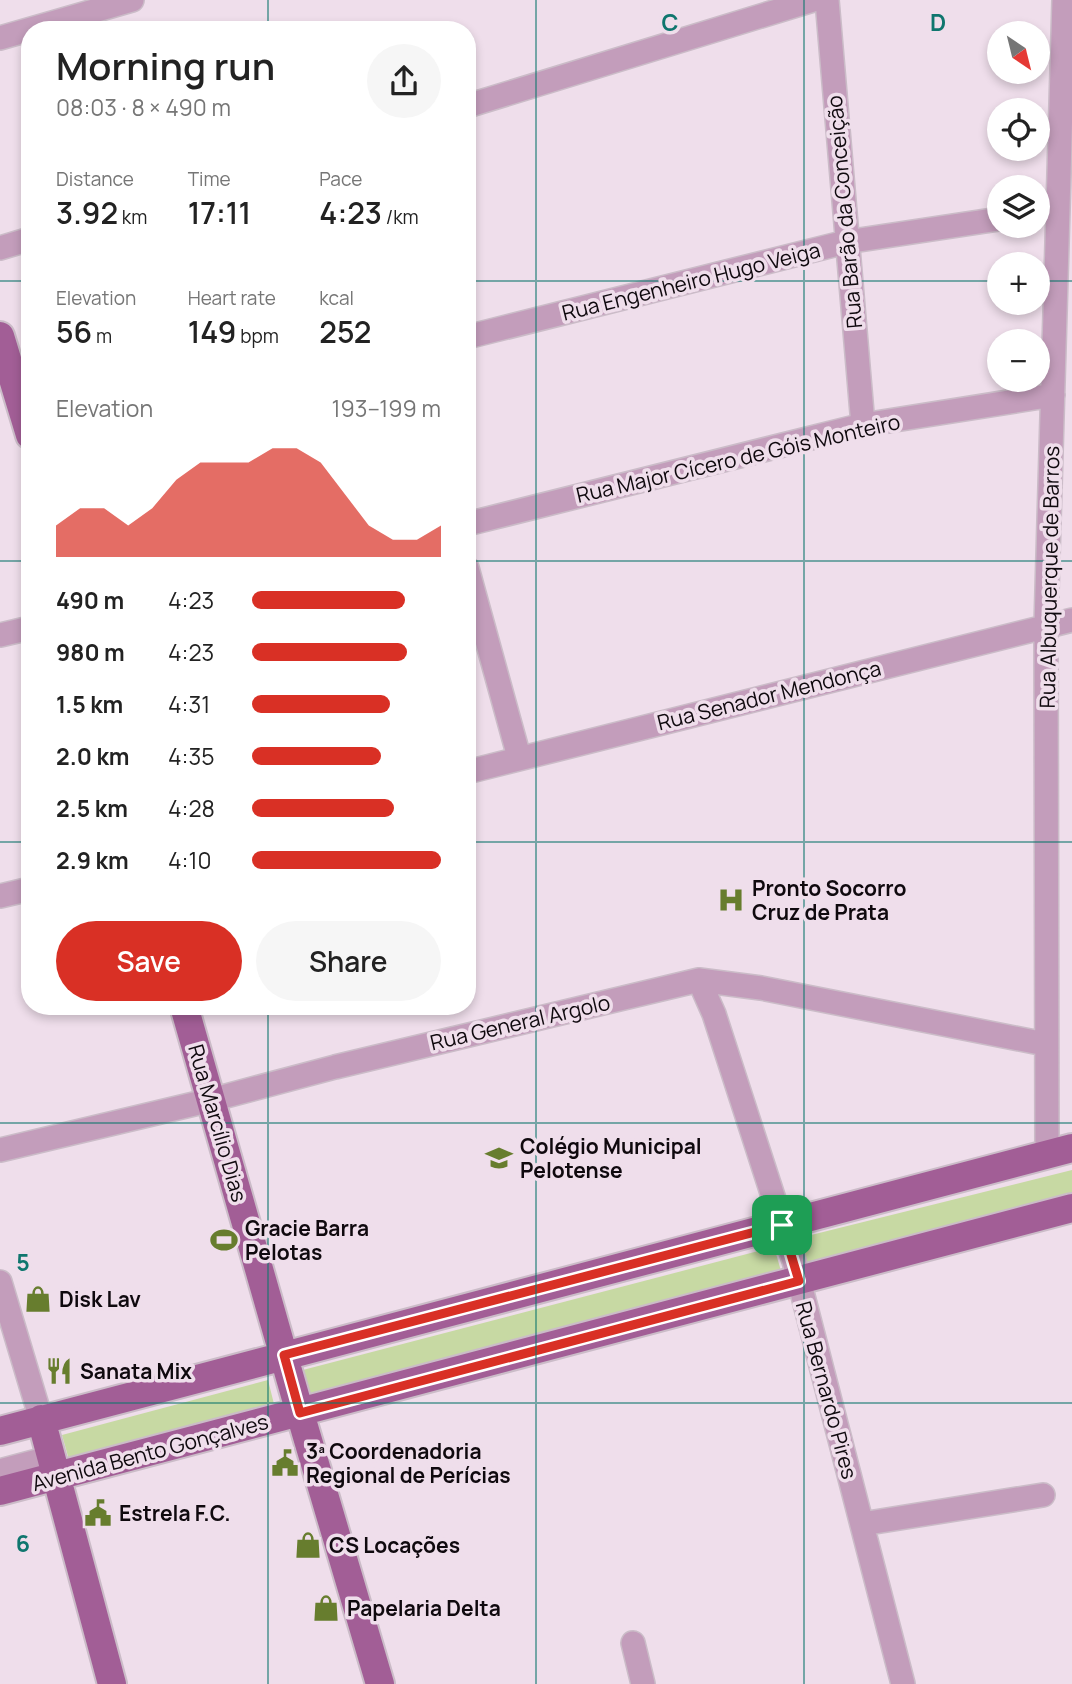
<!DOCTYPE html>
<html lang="en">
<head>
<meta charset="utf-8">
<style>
  :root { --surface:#fff; --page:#f6f6f6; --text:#222; --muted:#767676; --accent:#d93025 }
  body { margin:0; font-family:Manrope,sans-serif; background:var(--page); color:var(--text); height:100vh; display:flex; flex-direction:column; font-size:26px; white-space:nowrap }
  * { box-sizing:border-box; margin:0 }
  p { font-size:23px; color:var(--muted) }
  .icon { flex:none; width:38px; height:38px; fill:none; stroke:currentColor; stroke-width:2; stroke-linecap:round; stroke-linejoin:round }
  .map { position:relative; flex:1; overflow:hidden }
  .sheet { position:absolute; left:21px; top:21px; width:455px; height:994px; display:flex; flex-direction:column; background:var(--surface); border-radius:28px; box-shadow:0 4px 10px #0003 }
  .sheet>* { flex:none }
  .needle { width:46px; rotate:145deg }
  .fabs { position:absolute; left:987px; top:21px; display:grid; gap:14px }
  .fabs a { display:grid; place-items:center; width:63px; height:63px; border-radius:50%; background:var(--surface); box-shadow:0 4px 10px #0003; font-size:35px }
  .pin { position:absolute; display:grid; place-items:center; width:60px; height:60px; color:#fff; margin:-30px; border-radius:14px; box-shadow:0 4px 10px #0006 }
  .round { display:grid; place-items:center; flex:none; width:74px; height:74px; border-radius:37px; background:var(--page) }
  .headline { display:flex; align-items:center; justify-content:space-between; height:119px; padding:0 35px }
  h1 { font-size:38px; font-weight:600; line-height:52px }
  .metrics { display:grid; grid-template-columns:repeat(3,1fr); gap:10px; height:119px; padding:7px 35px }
  .metrics div { display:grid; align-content:center }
  .metrics b { font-size:30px; font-weight:600 }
  .metrics small { font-size:19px; font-weight:400 }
  .metrics p { font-size:19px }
  .chart { height:196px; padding:14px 35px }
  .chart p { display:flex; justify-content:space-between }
  .chart svg { width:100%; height:126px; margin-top:7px; fill:var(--accent); opacity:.7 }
  .button { display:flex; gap:14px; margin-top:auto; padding:14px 35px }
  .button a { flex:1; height:80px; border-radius:42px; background:var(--accent); color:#fff; font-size:28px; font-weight:600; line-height:80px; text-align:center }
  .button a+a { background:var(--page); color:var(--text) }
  ul { padding:0 35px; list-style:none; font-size:23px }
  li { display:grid; grid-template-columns:112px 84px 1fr; align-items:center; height:52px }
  li i { height:18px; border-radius:9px; background:var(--accent) }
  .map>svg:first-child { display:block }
  .green { fill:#c7d9a3 }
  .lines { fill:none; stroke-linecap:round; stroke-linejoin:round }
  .minor-casing { stroke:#cbbcc8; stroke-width:26 }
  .major-casing { stroke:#cbbcc8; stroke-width:32 }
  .minor { stroke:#c39dbb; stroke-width:23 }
  .major { stroke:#a25e96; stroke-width:28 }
  .route-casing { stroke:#fff; stroke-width:14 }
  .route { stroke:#d93025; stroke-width:9 }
  .grid { fill:none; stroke:#0f766e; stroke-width:2; stroke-opacity:0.55 }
  .labels { text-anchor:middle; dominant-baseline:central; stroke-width:7; stroke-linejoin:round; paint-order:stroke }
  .street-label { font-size:21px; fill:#0f090e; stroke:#efdeeb }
  .poi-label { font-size:21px; font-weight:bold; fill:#0f090e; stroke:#efdeeb; text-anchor:start }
  .grid-label { font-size:23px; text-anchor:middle; font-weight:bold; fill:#0f766e; stroke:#efdeeb; stroke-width:7; stroke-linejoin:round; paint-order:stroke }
</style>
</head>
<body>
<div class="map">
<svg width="1072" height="1684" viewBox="0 0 1072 1684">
  <rect width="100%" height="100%" fill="#efdeeb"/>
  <!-- green -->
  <path class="green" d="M1072,1170V1204L805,1273L795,1239Z
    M774,1247L784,1281L309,1404L299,1371Z
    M268,1380L276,1412L71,1467L62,1435Z"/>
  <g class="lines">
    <defs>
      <path id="minor" d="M827,0L863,425
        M0,38L132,0
        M467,106L813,0
        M0,248L30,239
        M467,337L846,242L999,219
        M467,524L863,425L1053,395
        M467,568L519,757
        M0,635L30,628
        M467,772L1072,620
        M0,896L30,889
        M699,980L714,1014L794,1261L903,1684
        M0,1150L211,1100L335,1067L699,980L761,988L1045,1044
        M1047,1154L1046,625L1064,0
        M0,1282L41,1419
        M0,1471L52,1457
        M862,1524L1043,1495
        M633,1643L643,1684"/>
      <path id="major" d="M0,336L30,435
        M184,1006L300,1413L380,1684
        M41,1419L112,1684
        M0,1431L1072,1148
        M0,1491L1072,1208"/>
    </defs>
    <!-- minor casing -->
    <use href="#minor" class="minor-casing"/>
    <!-- major casing -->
    <use href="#major" class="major-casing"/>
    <!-- minor -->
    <use href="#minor" class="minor"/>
    <!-- major -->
    <use href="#major" class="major"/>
  </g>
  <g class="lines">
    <defs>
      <path id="route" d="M782,1225L799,1281L300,1413L284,1355Z"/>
    </defs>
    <!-- route casing -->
    <use href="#route" class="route-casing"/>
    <!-- route -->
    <use href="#route" class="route"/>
  </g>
  <!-- grid -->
  <path class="grid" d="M268,0V30M536,0V1684M804,0V1684M0,281H30M467,281H999M1038,281H1072M0,561H30M467,561H1072M0,842H30M467,842H1072M268,1006V1684M0,1123H1072M0,1403H1072"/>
  <!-- icons -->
  <defs>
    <symbol id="hospital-bare" viewBox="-9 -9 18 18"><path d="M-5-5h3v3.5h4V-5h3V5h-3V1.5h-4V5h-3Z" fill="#677d2e" stroke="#efdeeb" stroke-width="2.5" paint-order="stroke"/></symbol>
    <symbol id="school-bare" viewBox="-9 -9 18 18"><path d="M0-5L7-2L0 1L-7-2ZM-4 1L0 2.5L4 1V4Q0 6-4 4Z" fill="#677d2e" stroke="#efdeeb" stroke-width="2.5" paint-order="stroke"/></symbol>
    <symbol id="stadium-bare" viewBox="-9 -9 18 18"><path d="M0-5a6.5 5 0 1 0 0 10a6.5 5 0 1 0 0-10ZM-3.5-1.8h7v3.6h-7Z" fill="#677d2e" stroke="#efdeeb" stroke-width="2.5" paint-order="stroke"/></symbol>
    <symbol id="shop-bare" viewBox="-9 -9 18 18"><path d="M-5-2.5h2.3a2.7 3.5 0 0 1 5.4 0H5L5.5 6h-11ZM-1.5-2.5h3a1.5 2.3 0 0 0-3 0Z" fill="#677d2e" stroke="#efdeeb" stroke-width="2.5" paint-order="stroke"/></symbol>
    <symbol id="restaurant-bare" viewBox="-9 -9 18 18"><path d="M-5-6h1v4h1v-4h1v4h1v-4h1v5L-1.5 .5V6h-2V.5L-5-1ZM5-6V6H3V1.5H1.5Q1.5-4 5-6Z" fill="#677d2e" stroke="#efdeeb" stroke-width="2.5" paint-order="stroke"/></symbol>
    <symbol id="civic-bare" viewBox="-9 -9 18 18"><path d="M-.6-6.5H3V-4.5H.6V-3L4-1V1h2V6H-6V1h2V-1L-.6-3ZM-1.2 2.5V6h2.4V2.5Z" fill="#677d2e" stroke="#efdeeb" stroke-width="2.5" paint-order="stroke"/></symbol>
  </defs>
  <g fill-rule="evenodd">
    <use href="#hospital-bare" x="712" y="881" width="38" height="38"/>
    <use href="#school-bare" x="480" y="1139" width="38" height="38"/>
    <use href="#stadium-bare" x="205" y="1221" width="38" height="38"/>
    <use href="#shop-bare" x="19" y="1280" width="38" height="38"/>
    <use href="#restaurant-bare" x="40" y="1352" width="38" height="38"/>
    <use href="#civic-bare" x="266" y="1444" width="38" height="38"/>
    <use href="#civic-bare" x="79" y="1494" width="38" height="38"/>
    <use href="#shop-bare" x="289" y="1526" width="38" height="38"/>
    <use href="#shop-bare" x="307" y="1589" width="38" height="38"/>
  </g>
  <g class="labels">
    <!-- street labels -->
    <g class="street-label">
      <text transform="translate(844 212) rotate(-95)">Rua Barão da Conceição</text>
      <text transform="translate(691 281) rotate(-14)">Rua Engenheiro Hugo Veiga</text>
      <text transform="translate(738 458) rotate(-13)">Rua Major Cícero de Góis Monteiro</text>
      <text transform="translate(1049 577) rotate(-89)">Rua Albuquerque de Barros</text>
      <text transform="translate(769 695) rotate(-14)">Rua Senador Mendonça</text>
      <text transform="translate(520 1022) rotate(-13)">Rua General Argolo</text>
      <text transform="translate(218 1123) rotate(74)">Rua Marcílio Dias</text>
      <text transform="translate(827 1390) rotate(75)">Rua Bernardo Pires</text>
      <text transform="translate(150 1452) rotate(-15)">Avenida Bento Gonçalves</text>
    </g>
    <!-- poi labels -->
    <g class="poi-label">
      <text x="752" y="888">Pronto Socorro<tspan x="752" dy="24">Cruz de Prata</tspan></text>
      <text x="520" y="1146">Colégio Municipal<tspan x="520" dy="24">Pelotense</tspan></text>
      <text x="245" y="1228">Gracie Barra<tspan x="245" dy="24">Pelotas</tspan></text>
      <text x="59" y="1299">Disk Lav</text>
      <text x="80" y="1371">Sanata Mix</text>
      <text x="306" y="1451">3ª Coordenadoria<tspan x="306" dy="24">Regional de Perícias</tspan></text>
      <text x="119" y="1513">Estrela F.C.</text>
      <text x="329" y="1545">CS Locações</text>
      <text x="347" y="1608">Papelaria Delta</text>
    </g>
  </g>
  <g class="grid-label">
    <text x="670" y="31">C</text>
    <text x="938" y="31">D</text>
    <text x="23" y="1271">5</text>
    <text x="23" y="1552">6</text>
  </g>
</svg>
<div class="fabs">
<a><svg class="needle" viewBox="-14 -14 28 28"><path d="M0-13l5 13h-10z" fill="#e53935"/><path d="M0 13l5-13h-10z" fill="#767676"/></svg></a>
<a><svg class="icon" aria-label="locate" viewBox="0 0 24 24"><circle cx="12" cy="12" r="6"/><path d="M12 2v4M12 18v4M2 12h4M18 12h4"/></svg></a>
<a><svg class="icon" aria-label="layers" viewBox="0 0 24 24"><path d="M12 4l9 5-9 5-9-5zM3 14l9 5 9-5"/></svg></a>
<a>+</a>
<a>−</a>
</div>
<div class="pin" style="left:782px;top:1225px;background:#1e9e55"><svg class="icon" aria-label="arrive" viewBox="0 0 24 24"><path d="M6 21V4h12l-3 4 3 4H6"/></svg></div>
<section class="sheet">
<div class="headline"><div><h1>Morning run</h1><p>08:03 · 8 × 490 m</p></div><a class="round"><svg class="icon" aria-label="share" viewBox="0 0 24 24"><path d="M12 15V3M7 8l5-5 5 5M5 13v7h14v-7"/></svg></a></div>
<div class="metrics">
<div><p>Distance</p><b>3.92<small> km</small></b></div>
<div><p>Time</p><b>17:11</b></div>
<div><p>Pace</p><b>4:23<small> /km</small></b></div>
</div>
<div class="metrics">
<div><p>Elevation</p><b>56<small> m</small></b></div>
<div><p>Heart rate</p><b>149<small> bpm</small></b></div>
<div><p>kcal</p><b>252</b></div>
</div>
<div class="chart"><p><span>Elevation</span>193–199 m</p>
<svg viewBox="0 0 160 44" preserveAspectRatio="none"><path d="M0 44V33L10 27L20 27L30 33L40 27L50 17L60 11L70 11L80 11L90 6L100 6L110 11L120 22L130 33L140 38L150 38L160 33V44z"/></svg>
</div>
<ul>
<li><b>490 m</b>4:23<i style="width:81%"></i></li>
<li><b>980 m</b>4:23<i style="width:82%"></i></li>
<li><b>1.5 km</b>4:31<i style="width:73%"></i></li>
<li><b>2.0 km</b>4:35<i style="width:68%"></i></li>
<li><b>2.5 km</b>4:28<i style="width:75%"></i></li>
<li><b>2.9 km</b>4:10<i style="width:100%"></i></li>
</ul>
<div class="button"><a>Save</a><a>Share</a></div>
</section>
</div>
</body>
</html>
